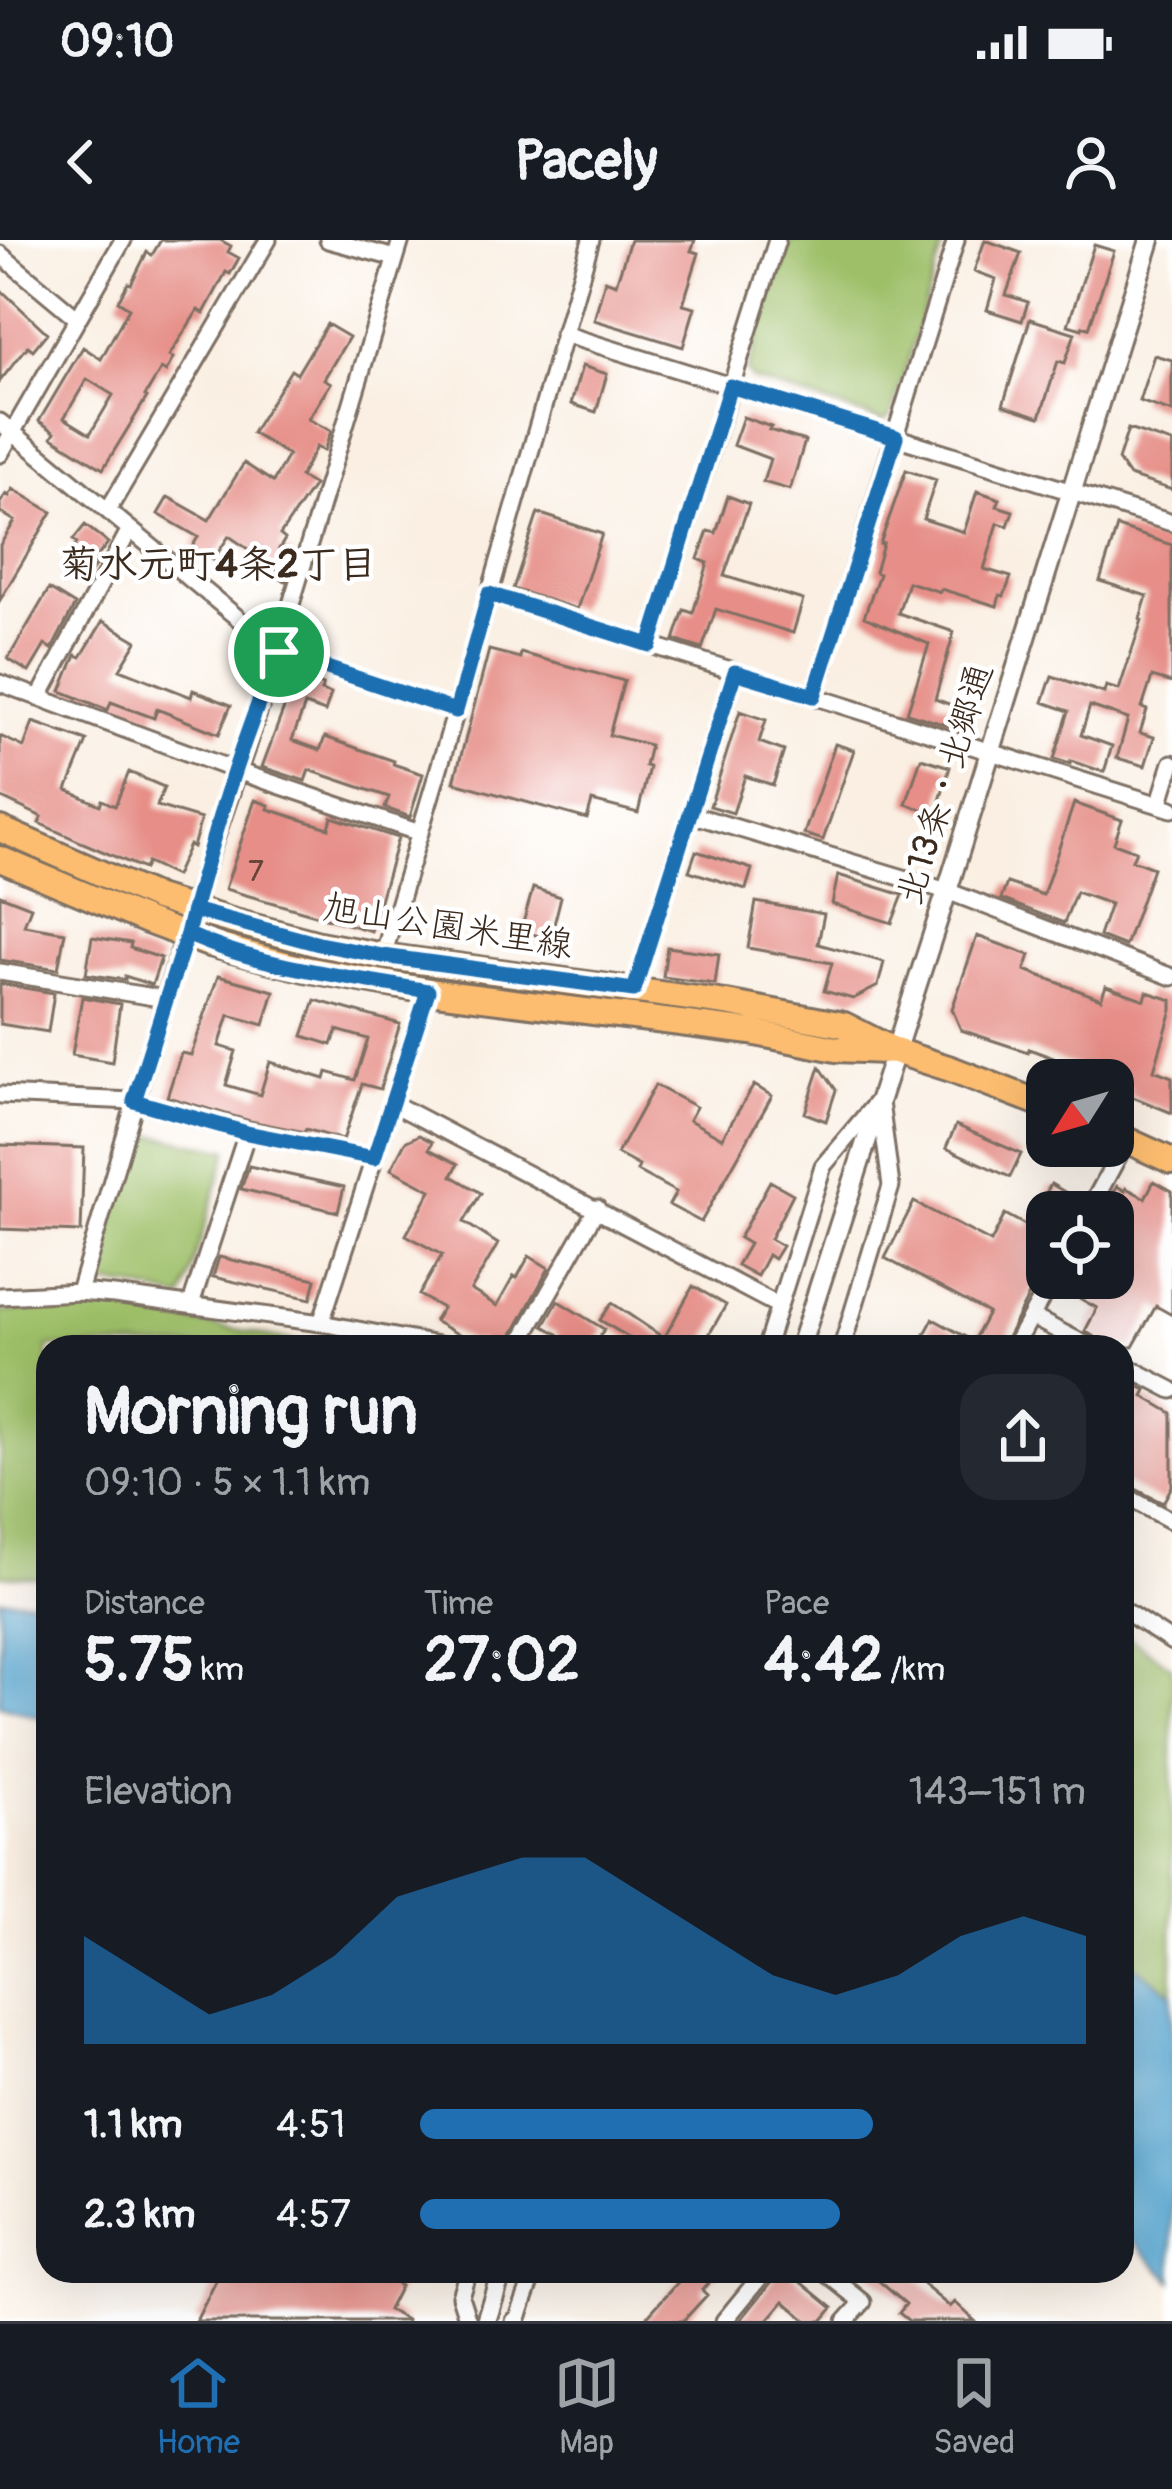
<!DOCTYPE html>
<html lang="en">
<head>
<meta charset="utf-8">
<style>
  :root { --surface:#171b24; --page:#242831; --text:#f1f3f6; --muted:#9ea1a6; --line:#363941; --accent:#1f6fb2 }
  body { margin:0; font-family:Pangolin,"Klee One",sans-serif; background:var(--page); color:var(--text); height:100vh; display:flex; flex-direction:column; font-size:45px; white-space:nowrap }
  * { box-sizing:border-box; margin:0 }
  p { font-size:39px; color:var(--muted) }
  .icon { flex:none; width:66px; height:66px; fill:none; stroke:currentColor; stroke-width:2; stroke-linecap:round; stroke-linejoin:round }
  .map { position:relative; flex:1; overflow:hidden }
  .side { position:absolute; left:36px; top:1095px; width:1098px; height:948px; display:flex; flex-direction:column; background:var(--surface); border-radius:36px; box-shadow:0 12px 48px #0002 }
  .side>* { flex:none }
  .needle { width:78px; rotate:233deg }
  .tools { position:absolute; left:1026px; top:819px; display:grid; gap:24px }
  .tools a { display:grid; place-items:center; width:108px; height:108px; border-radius:24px; background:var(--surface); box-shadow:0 12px 48px #0002; font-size:60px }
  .pin { position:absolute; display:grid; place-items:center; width:102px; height:102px; color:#fff; margin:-51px; border:6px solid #fff; border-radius:50%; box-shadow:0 3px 12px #0007 }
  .round { display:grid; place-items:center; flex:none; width:126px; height:126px; border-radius:36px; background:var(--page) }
  .headline { display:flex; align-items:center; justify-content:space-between; height:204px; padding:0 48px }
  h1 { font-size:66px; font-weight:800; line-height:90px }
  .metrics { display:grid; grid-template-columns:repeat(3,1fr); gap:18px; height:204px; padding:12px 48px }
  .metrics div { display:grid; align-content:center }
  .metrics b { font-size:60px; font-weight:800 }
  .metrics small { font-size:33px; font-weight:400 }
  .metrics p { font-size:33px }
  .chart { height:336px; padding:24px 48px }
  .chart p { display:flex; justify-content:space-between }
  .chart svg { width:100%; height:216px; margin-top:12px; fill:var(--accent); opacity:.7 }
  ul { padding:0 48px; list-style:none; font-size:39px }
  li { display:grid; grid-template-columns:192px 144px 1fr; align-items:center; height:90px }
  li i { height:30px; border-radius:15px; background:var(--accent) }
  .status { display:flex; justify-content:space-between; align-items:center; height:84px; padding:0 60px; background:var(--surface); direction:ltr }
  .status svg { height:33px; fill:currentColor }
  header { display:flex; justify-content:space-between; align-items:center; height:156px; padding:0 48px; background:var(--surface); font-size:54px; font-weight:800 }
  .menu { display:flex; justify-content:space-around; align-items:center; height:168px; border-top:3px solid var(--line); background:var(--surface); font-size:33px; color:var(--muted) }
  .menu a { display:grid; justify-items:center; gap:6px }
  .menu .current { color:var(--accent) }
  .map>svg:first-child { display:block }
  .green { fill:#9ebf68; stroke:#6c7443; stroke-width:3 }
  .water { fill:#56a6d0; stroke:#486877; stroke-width:3 }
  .building { fill:#e68e87; fill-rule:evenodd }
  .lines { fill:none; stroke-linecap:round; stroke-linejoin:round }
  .minor-casing { stroke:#7e6f63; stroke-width:21 }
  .tertiary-casing { stroke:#7e6f63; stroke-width:24 }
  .primary-casing { stroke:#7e6f63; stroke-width:30 }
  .minor { stroke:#fff; stroke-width:15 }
  .tertiary { stroke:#fff; stroke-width:18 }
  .primary { stroke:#fcbd6f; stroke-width:24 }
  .route-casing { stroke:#fff; stroke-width:24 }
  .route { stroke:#1f6fb2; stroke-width:15 }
  .labels { text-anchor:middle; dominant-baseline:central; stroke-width:9; stroke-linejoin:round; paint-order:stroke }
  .number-label { font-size:30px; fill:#664338 }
  .street-label { font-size:36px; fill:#3b2a1e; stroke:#fff }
  .neighbourhood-label { font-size:39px; font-weight:bold; fill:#3b2a1e; stroke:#fff }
</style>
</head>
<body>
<div class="status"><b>09:10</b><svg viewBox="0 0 49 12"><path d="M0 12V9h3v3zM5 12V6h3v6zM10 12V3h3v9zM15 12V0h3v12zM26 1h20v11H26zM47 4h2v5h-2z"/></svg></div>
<header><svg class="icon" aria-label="back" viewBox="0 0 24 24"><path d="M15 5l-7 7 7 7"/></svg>Pacely<svg class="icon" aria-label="person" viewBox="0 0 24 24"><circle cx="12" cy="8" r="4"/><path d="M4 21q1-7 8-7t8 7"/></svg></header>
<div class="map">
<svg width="1172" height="2081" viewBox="0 0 1172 2081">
  <rect width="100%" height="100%" fill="#fff"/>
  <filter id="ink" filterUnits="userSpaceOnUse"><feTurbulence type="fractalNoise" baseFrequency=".00833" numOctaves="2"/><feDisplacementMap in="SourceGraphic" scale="24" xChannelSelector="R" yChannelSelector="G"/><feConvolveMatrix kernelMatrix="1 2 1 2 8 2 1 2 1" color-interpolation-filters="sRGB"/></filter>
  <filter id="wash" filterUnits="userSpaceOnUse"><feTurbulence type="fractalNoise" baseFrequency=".004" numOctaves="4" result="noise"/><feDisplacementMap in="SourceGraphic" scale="48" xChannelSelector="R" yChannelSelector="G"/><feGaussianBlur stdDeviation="2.7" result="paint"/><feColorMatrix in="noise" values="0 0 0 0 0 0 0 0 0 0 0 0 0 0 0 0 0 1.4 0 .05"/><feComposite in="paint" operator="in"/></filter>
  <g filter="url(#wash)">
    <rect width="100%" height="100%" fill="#faefe2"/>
    <!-- green -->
    <path class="green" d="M790,0H945L891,176L883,181L753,140L747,132Z
      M142,893L228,910L183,1059L132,1047L99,1044L95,1039L135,899Z
      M100,1064L324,1107H48V1338L0,1335V1072Z
      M1122,1393L1172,1427V1781L1122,1741Z"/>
    <!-- water -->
    <path class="water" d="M0,1359L48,1361V1480L0,1465Z
      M1122,1717L1172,1753V2041L1122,1990Z"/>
    <g id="blocks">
      <!-- building -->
      <path class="building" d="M161,0H220L231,6L228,12L239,18L230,34L226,32L204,73L198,70L169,116L173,118L166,132L161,129L145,156L147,157L103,229L52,197L55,192L39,181L83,107L101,119L129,68L118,61L128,43L131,44L147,12L152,15ZM87,139L113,155L90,194L64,178Z
        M630,0H695L691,11L699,13L683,64L695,67L683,107L594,80L605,40L616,44Z
        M985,0L1021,13L1006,55L1028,62L1022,81L987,70L996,39L974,31Z
        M1094,5L1114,11L1089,88L1083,86L1082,89L1068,85Z
        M0,49L47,93L33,110L28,106L0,141Z
        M1030,79L1075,93L1065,123L1058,121L1040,177L1003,165Z
        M327,84L349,97L324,139L331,143L308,179L331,191L324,211L316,207L300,237L314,245L280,295L285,299L279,309L294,314L286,341L275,337L277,329L229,296L213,320L192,307L198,297L158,274L168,257L209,280L244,223L273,242L288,215L252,193L291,130L297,134Z
        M1154,115L1172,120V172L1139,161Z
        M582,126L607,134L596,172L571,164Z
        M743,177L771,187L769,190L805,201L790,250L763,242L770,219L733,205Z
        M1128,189L1172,203V250L1129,236L1118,220Z
        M906,230L936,240L923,279L964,292L977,251L1000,259L997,266L1013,271L1008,286L998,283L984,329L1011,337L1004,356L1000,355L997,366L941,349L940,352L908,342L898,373L954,392L935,459L965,470L964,473L974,477L969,492L907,473L929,404L864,377L879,334L875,332L883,304H880Z
        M13,249L52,272L0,360V305L15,281L0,272V263L6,254L9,256Z
        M728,256L749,264L724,336L803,360L793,393L716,369L702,409L674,400L684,370L693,373L708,323L698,319L708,291L716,293Z
        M538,273L602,294L577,369L513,349Z
        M85,285L108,303L93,322L96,325L85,340L63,324L77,303L73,300Z
        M1117,287L1172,305V443L1152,437L1142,468L1147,470L1140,493L1154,497L1145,526L1117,518L1128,479L1090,466L1081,495L1112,506L1104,532L1071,521L1070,524L1054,519L1069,471L1043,462L1052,436L1104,453L1106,446L1119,450L1142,380L1140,379L1147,356L1100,341Z
        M49,349L75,365L52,409L45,405L29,432L8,419Z
        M103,381L137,401L120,429L191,457L193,450L231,465L219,494L157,469L154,478L111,462L108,470L61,451L76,415L81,417Z
        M489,410L520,418L521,413L624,441L609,495L650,505L645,526L649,527L638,573L592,561L587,579L454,542Z
        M296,436L323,445L321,451L331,454L325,472L305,465L292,500L320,510L325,497L394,521L393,524L423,534L410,577L385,568L389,557L309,530L305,541L262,527Z
        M740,471L766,480L759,502L784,511L773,545L745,536L733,573L710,566Z
        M33,482L87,501L67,550L100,565L102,560L115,566L129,532L164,547L157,566L201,579L193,607L189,605L175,636L147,623L144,629L83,603L39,583L42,577L0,557V496L24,507Z
        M835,504L854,510L823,600L804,594Z
        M921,518L950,527L936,574L906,564Z
        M255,560L269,565L268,569L309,582L329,588L332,577L398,598L371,691L225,649Z
        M1074,563L1122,580L1114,603L1136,611L1132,620L1153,628L1125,706L1099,696L1110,664L1076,652L1064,683L1001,659L1007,643L1043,655Z
        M696,611L752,629L746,649L689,631Z
        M838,635L903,655L892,683L832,664Z
        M533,648L561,657L550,700L521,690Z
        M0,655L31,667L24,685L65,692L58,729L0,720Z
        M756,662L824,674L818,704L884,722L878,746L853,759L824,751L832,723L748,708Z
        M977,696L1030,715L1025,730L1101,759L1106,746L1145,760L1147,752L1172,760V770L1154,830L1172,837V873L1128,855L1130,848L1113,840L1029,809L1028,812L961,790L952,769Z
        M92,697L131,703L130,708L161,718L152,745L125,736V740L86,734Z
        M667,707L719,714L715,744L663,737Z
        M218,736L274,751L264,785L229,775L219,806L236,811L226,845L260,855L270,822L325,839L327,832L355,840L368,799L337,790L332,805L303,796L315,760L400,784L380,849L362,844L343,900L306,889L305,892L250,881L167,857L181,813L191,815Z
        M0,744L54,753L48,792L0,784Z
        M82,757L120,764L112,822L72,815Z
        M820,827L836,850L826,881L805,873Z
        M655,845L696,867L689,880L722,898L754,845L772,856L701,982L669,965L676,952L637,931L639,926L617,914Z
        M956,885L1021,914L1010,937L946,908Z
        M419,895L432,902L429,909L458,924L452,936L481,953L464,982L498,1004L471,1050L497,1066L514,1036L517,1038L529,1016L549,1028L506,1107H490L476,1099L474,1103L434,1081L442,1068L419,1055L442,1015L406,995L431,950L391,929L405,902Z
        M0,905L84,908L81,992L0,989Z
        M249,926L344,947L338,972L241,949Z
        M770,941L793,954L770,999L782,1006L774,1019L768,1015L757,1036L737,1025L749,1004L739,998Z
        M1154,941L1172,951V1075L1156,1066L1133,1107H1102L1099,1100L1085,1091L1097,1068L1061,1048L1065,1038H1090L1101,1044L1104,1038H1113V972H1103L1117,946L1125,951L1126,948L1145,958Z
        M1051,944L1080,961L1076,972H1047V1028L1039,1036L1002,1107H918L933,1079L973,1101L988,1073L885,1018L914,962L991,1002L1005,974L1027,986Z
        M219,1017L316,1039L311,1059L213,1037Z
        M693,1046L726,1065L702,1107H644L600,1080L612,1063L664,1098Z
        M558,1061L604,1089L594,1107H550L558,1094L544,1086Z
        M1122,1138L1146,1150L1143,1156L1172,1173V1246L1163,1263L1122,1242Z
        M221,2031H387L384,2038L400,2046L388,2070L408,2081H196Z
        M688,2031H719L702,2050L707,2055L683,2081H643Z
        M777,2031H788L833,2068L822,2081H807L784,2061L767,2081H740L774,2039Z
        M867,2031H907L950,2067L955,2062L975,2081H909L899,2073L906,2064Z"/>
    </g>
  </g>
  <g filter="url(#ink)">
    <use href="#blocks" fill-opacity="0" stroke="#7e6f63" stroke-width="3"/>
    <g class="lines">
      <defs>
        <path id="minor" d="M328,0L395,18
          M0,14L78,79
          M563,94L1172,283
          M0,182L279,412L456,471
          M0,214L123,0
          M108,270L268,0
          M489,354L1172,569
          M650,405L777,0
          M0,443L237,531L420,593
          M814,456L956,0
          M39,458L130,289
          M1159,565L1172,523
          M690,574L947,651L1172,737
          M383,716L456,471L591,0
          M0,732L166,759
          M634,750L735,432
          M0,855L133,861L247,893L374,918
          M392,863L779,1066
          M1088,972L1127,900
          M79,1052L197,652L279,412L286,381L401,0
          M0,1056L79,1052L114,1055L321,1083L449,1107
          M191,1064L247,893
          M1032,1077L1090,1107
          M321,1083L428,751
          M518,1107L597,968
          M766,1107L823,926L877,862
          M842,1107L891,946L880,862
          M1014,1107L1053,1038
          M1122,1124L1172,1150
          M1122,1254L1172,1281
          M1122,1369L1172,1402
          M824,2031L863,2062L846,2081
          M468,2081L460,2056L468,2031
          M514,2081L518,2078L535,2031
          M724,2081L765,2031"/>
        <path id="tertiary" d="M800,1107L947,651L1150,0
          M486,2081L502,2031"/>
        <path id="primary" d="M0,589L157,658L231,681L319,704L383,716L726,763L844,785L895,811L951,829L1047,866
          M0,619L147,681L206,703L305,729L428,751L751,792L836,809L887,811
          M1113,894L1172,921"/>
      </defs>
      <!-- minor casing -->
      <use href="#minor" class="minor-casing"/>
      <!-- tertiary casing -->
      <use href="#tertiary" class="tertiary-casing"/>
      <!-- primary casing -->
      <use href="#primary" class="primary-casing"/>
      <!-- minor -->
      <use href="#minor" class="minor"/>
      <!-- tertiary -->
      <use href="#tertiary" class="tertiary"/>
      <!-- primary -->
      <use href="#primary" class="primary"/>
    </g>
  </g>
  <g class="lines" filter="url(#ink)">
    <defs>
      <path id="route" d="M279,412C241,501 211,600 187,694C258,727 351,737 428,751L374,918L247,893L134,861L187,694L193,670L319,704L383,716L634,750L735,432L814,456L896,197L730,146L650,405L489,354L456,471L279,412"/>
    </defs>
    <!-- route casing -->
    <use href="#route" class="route-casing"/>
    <!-- route -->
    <use href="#route" class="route"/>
  </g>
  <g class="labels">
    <!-- number labels -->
    <g class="number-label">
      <text x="256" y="631">7</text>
    </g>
    <!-- street labels -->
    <g class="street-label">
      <text transform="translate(945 544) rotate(-73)">北13条・北郷通</text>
      <text transform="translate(448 686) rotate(9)">旭山公園米里線</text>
    </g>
    <!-- neighbourhood labels -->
    <g class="neighbourhood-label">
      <text x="218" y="324">菊水元町4条2丁目</text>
    </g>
  </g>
</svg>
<div class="tools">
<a><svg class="needle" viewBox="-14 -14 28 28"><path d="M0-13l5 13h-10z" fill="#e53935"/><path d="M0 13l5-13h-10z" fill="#9ea1a6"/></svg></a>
<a><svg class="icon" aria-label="locate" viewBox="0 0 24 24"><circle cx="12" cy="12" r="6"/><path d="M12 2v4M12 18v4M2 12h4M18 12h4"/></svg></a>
</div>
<div class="pin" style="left:279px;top:412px;background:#1e9e55"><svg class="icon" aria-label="arrive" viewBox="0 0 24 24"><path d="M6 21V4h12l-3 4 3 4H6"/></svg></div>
<section class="side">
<div class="headline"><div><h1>Morning run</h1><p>09:10 · 5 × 1.1 km</p></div><a class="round"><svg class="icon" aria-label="share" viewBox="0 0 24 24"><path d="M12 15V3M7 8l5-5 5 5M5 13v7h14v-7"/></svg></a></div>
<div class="metrics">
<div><p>Distance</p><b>5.75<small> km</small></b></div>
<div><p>Time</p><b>27:02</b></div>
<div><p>Pace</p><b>4:42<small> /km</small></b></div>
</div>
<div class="chart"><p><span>Elevation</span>143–151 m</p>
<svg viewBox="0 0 160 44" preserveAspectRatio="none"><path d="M0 44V22L10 30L20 38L30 34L40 26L50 14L60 10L70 6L80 6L90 14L100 22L110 30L120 34L130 30L140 22L150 18L160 22V44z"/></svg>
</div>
<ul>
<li><b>1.1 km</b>4:51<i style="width:68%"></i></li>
<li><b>2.3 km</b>4:57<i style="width:63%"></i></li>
</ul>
</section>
</div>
<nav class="menu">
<a class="current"><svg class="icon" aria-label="home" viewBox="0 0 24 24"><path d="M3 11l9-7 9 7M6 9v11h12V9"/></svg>Home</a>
<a><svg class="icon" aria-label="map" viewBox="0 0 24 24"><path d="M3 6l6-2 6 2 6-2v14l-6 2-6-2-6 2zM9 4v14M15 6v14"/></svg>Map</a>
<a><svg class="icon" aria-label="saved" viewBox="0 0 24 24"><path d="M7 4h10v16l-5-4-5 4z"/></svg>Saved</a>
</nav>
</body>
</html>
